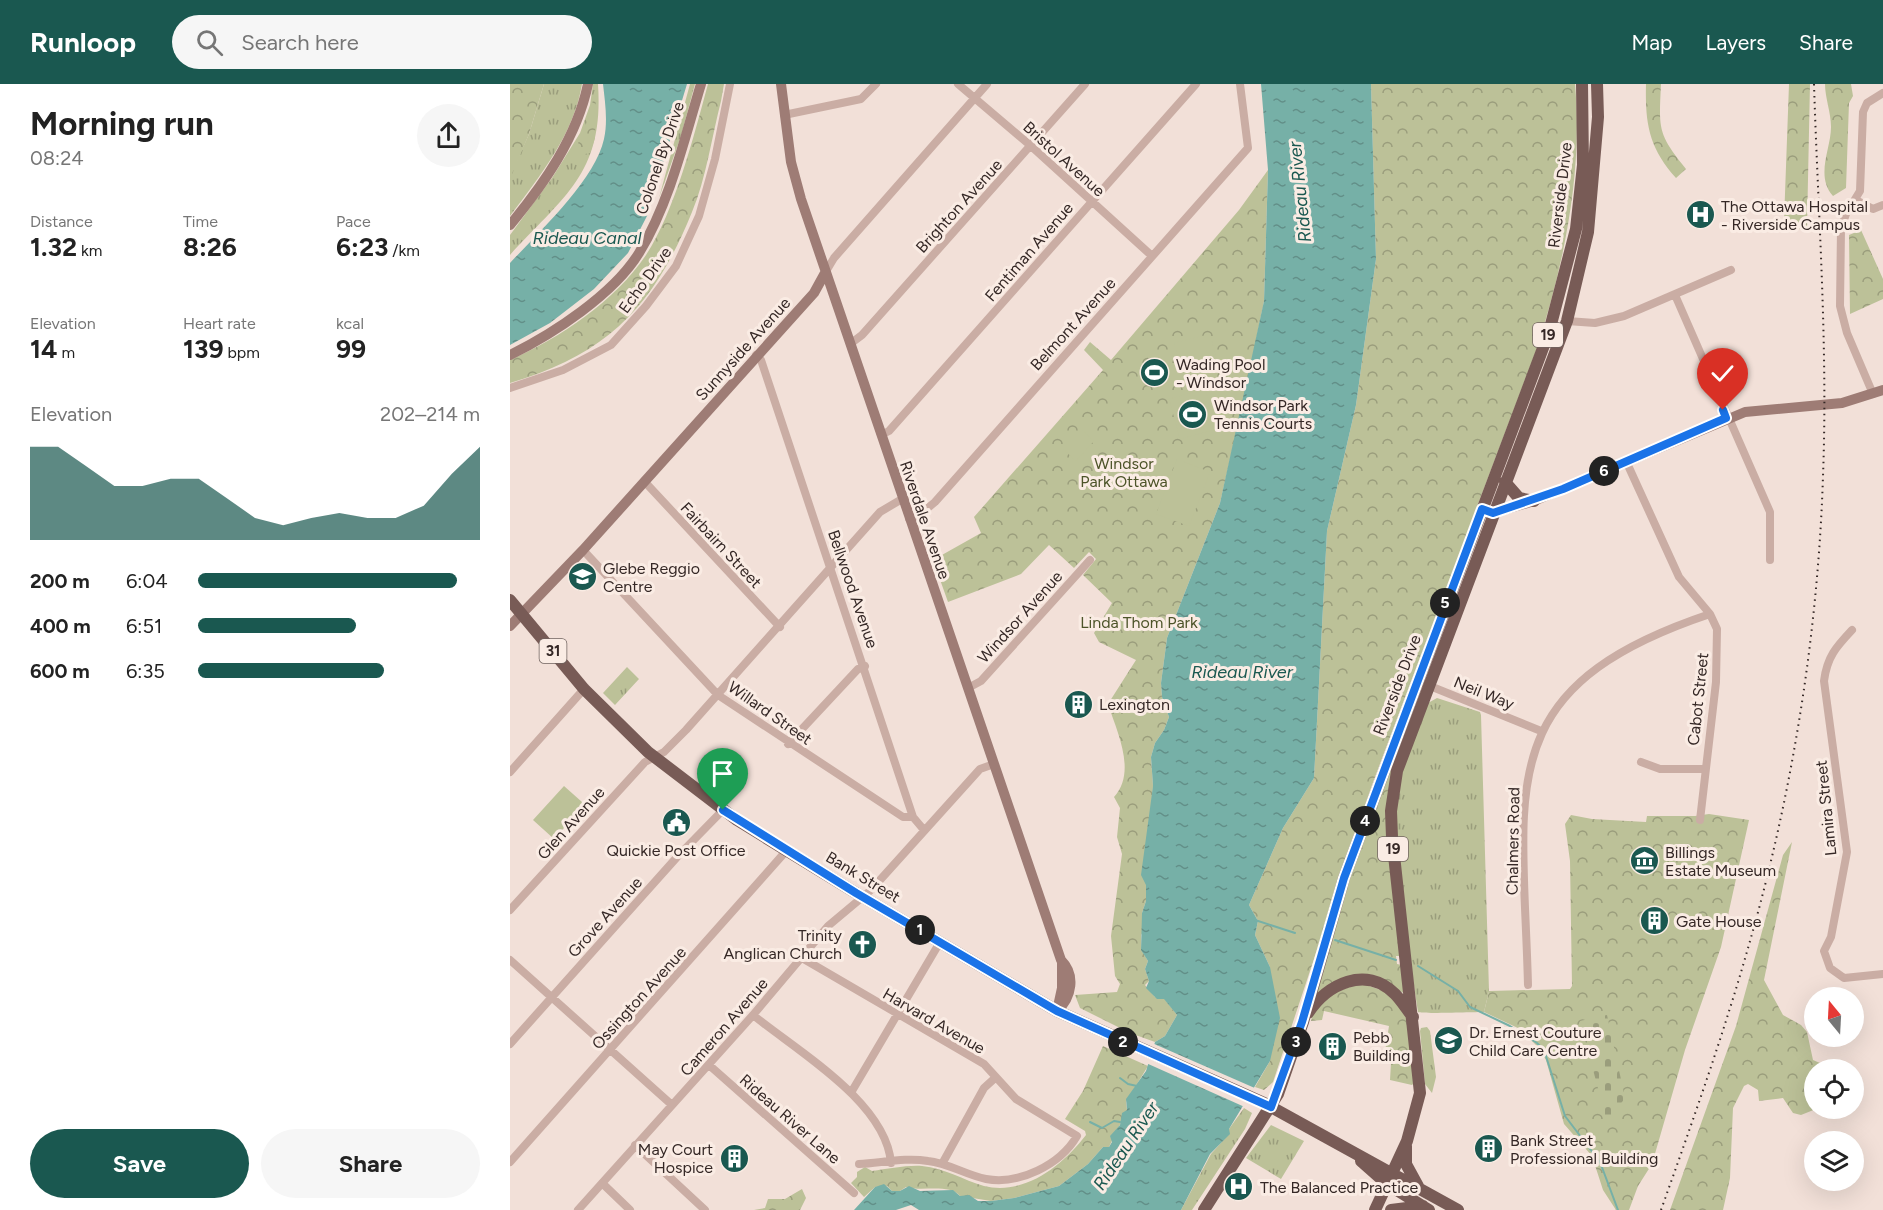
<!DOCTYPE html>
<html lang="en">
<head>
<meta charset="utf-8">
<style>
  :root { --surface:#fff; --page:#f6f6f6; --text:#222; --muted:#767676; --accent:#1a5850 }
  body { margin:0; font-family:Figtree,sans-serif; background:var(--page); color:var(--text); height:100vh; display:flex; flex-direction:column; font-size:22px; white-space:nowrap }
  * { box-sizing:border-box; margin:0 }
  p { font-size:20px; color:var(--muted) }
  .icon { flex:none; width:33px; height:33px; fill:none; stroke:currentColor; stroke-width:2; stroke-linecap:round; stroke-linejoin:round }
  .map { position:relative; flex:1; overflow:hidden }
  .panel { display:flex; flex-direction:column; background:var(--surface); width:510px }
  .panel>* { flex:none }
  .needle { width:39px; rotate:342deg }
  .buttons { position:absolute; left:1294px; top:903px; display:grid; gap:12px }
  .buttons a { display:grid; place-items:center; width:60px; height:60px; border-radius:50%; background:var(--surface); box-shadow:0 6px 24px #0002; font-size:30px }
  .pin { position:absolute; display:grid; place-items:center; width:51px; height:51px; color:#fff; margin:-62px -26px; border-radius:50% 50% 50% 0; rotate:-45deg; box-shadow:0 0 6px #0007 }
  .pin .icon { rotate:45deg }
  .km { position:absolute; width:30px; height:30px; margin:-15px; border-radius:50%; background:#222; color:#fff; font-size:16px; line-height:30px; text-align:center }
  .round { display:grid; place-items:center; flex:none; width:63px; height:63px; border-radius:32px; background:var(--page) }
  .overview { display:flex; align-items:center; justify-content:space-between; height:102px; padding:0 30px }
  h1 { font-size:33px; font-weight:700; line-height:45px }
  .stats { display:grid; grid-template-columns:repeat(3,1fr); gap:9px; height:102px; padding:6px 30px }
  .stats div { display:grid; align-content:center }
  .stats b { font-size:26px; font-weight:700 }
  .stats small { font-size:16px; font-weight:400 }
  .stats p { font-size:16px }
  .chart { height:168px; padding:12px 30px }
  .chart p { display:flex; justify-content:space-between }
  .chart svg { width:100%; height:108px; margin-top:6px; fill:var(--accent); opacity:.7 }
  .cta { display:flex; gap:12px; margin-top:auto; padding:12px 30px }
  .cta a { flex:1; height:69px; border-radius:36px; background:var(--accent); color:#fff; font-size:24px; font-weight:700; line-height:69px; text-align:center }
  .cta a+a { background:var(--page); color:var(--text) }
  ul { padding:0 30px; list-style:none; font-size:20px }
  li { display:grid; grid-template-columns:96px 72px 1fr; align-items:center; height:45px }
  li i { height:15px; border-radius:8px; background:var(--accent) }
  header { display:flex; align-items:center; gap:36px; box-sizing:border-box; height:84px; padding:0 30px; background:var(--accent); color:#fff }
  header strong { font-size:28px }
  nav { display:flex; gap:33px; margin-inline-start:auto; font-size:21px }
  .search { width:420px; height:54px; background:var(--page); display:flex; align-items:center; gap:15px; box-sizing:border-box; padding:0 21px; border-radius:33px; color:var(--muted); font-size:22px }
  main { display:flex; flex:1; min-height:0 }
  .map>svg:first-child { display:block }
  .grass { fill:url(#grass-tufts) }
  .forest { fill:url(#forest-crowns) }
  .cemetery { fill:url(#cemetery-stones) }
  .garden { fill:#bcc198 }
  .water { fill:url(#water-ripples) }
  .pier { fill:#f2e0d8 }
  .lines { fill:none; stroke-linecap:round; stroke-linejoin:round }
  .stream { stroke:#76b0a7; stroke-width:2 }
  .street { stroke:#caada4; stroke-width:8 }
  .secondary { stroke:#9e7c75; stroke-width:10 }
  .primary { stroke:#785b56; stroke-width:12 }
  .rail { stroke:#352826; stroke-width:2; stroke-dasharray:1.5 4.5; stroke-linecap:butt }
  .route-casing { stroke:#fff; stroke-width:12 }
  .route { stroke:#1a73e8; stroke-width:8 }
  .labels { text-anchor:middle; dominant-baseline:central; stroke-width:6; stroke-linejoin:round; paint-order:stroke }
  .shield { fill:#faece4; stroke:#70635f; stroke-width:1.5 }
  .shield-label { font-size:15px; font-weight:bold; fill:#352826 }
  .street-label { font-size:16px; fill:#352826; stroke:#faece4 }
  .poi-label { font-size:16px; fill:#352826; stroke:#faece4; text-anchor:start }
  .park-label { font-size:16px; fill:#4d5429; stroke:#faece4 }
  .water-label { font-size:18px; font-style:italic; fill:#1a5850; stroke:#faece4 }
</style>
</head>
<body>
<header>
<strong>Runloop</strong>
<div class="search"><svg class="icon" aria-label="search" viewBox="0 0 24 24"><circle cx="10" cy="10" r="6"/><path d="M15 15l6 6"/></svg>Search here</div>
<nav><a>Map</a><a>Layers</a><a>Share</a></nav>
</header>
<main>
<section class="panel">
<div class="overview"><div><h1>Morning run</h1><p>08:24</p></div><a class="round"><svg class="icon" aria-label="share" viewBox="0 0 24 24"><path d="M12 15V3M7 8l5-5 5 5M5 13v7h14v-7"/></svg></a></div>
<div class="stats">
<div><p>Distance</p><b>1.32<small> km</small></b></div>
<div><p>Time</p><b>8:26</b></div>
<div><p>Pace</p><b>6:23<small> /km</small></b></div>
</div>
<div class="stats">
<div><p>Elevation</p><b>14<small> m</small></b></div>
<div><p>Heart rate</p><b>139<small> bpm</small></b></div>
<div><p>kcal</p><b>99</b></div>
</div>
<div class="chart"><p><span>Elevation</span>202–214 m</p>
<svg viewBox="0 0 160 44" preserveAspectRatio="none"><path d="M0 44V6L10 6L20 14L30 22L40 22L50 19L60 19L70 27L80 35L90 38L100 35L110 33L120 35L130 35L140 30L150 17L160 6V44z"/></svg>
</div>
<ul>
<li><b>200 m</b>6:04<i style="width:92%"></i></li>
<li><b>400 m</b>6:51<i style="width:56%"></i></li>
<li><b>600 m</b>6:35<i style="width:66%"></i></li>
</ul>
<div class="cta"><a>Save</a><a>Share</a></div>
</section>
<div class="map">
<svg width="1373" height="1126" viewBox="0 0 1373 1126">
  <defs>
    <pattern id="grass-tufts" width="24" height="20" patternUnits="userSpaceOnUse" patternTransform="scale(1.5)"><rect width="24" height="20" fill="#bcc198"/><path d="M3 7l-1-3M5 7V3M7 7l1-3M15 17l-1-3M17 17v-4M19 17l1-3" fill="none" stroke="#9a9d7c"/></pattern>
    <pattern id="forest-crowns" width="20" height="18" patternUnits="userSpaceOnUse" patternTransform="scale(1.5)"><rect width="20" height="18" fill="#bcc198"/><path d="M2 6a3 3 0 1 1 6 0M12 15a3 3 0 1 1 6 0" fill="none" stroke="#9a9d7c"/></pattern>
    <pattern id="cemetery-stones" width="16" height="16" patternUnits="userSpaceOnUse" patternTransform="scale(1.5)"><rect width="16" height="16" fill="#bcc198"/><path d="M2 7V4a2 2 0 0 1 4 0v3zM10 15v-3a2 2 0 0 1 4 0v3z" fill="#9a9d7c"/></pattern>
    <pattern id="water-ripples" width="26" height="14" patternUnits="userSpaceOnUse" patternTransform="scale(1.5)"><rect width="26" height="14" fill="#76b0a7"/><path d="M2 4q2-2 4 0t4 0M15 11q2-2 4 0t4 0" fill="none" stroke="#628f88"/></pattern>
  </defs>
  <rect width="100%" height="100%" fill="#f2e0d8"/>
  <!-- grass -->
  <path class="grass" d="M34,0H72C64,50 30,92 0,132V92L19,50Z
    M83,0H88C94,89 55,111 0,171V151L42,94L70,49L80,21Z
    M180,0H185L171,52L149,114Z
    M117,583L129,595L105,621L93,609Z
    M927,614L970,628L971,631L979,907L974,928C963,928 912,930 908,928C899,863 877,759 890,696C896,671 909,644 918,619Z
    M917,943L920,947L926,993L922,1009L915,1000L910,947L911,944Z
    M734,1024L742,1029L735,1045L682,1126H671L701,1070L719,1050V1045Z
    M761,1041L794,1057L771,1095L736,1074Z"/>
  <!-- forest -->
  <path class="forest" d="M0,0H34L19,50L0,95Z
    M198,0H214L211,17C202,52 196,95 182,128C144,222 98,270 0,299V276C50,254 105,217 136,171C165,127 184,51 198,0Z
    M861,0H1065C1073,89 1054,180 1027,264L862,701L763,998L754,1006L745,1003L760,977V883L745,851L748,837L739,821L773,744L804,694L817,447L846,321L866,175Z
    M1136,0H1151C1149,45 1147,49 1176,85L1166,94C1139,64 1135,40 1136,0Z
    M1279,0H1300L1297,143L1286,146L1274,137Z
    M1315,0H1341L1343,12L1339,19L1336,104L1323,112C1305,92 1321,65 1321,43C1321,28 1315,14 1315,0Z
    M86,2L85,54L80,69L70,71L67,62L80,30Z
    M758,86L754,217L735,310L710,419L657,554L651,599L652,613L659,633L654,646L645,659L641,673L643,702L636,817L632,829L634,846L631,851V865L638,877L635,885L639,897L635,901L645,913L654,914L667,931L655,952L645,958L620,949L570,924L565,911L607,908L610,900L605,892L601,852L612,770L607,753L610,724L604,713C627,688 607,648 598,620L626,576L589,558L584,549L602,519L573,491L586,475L579,468L564,484L539,461L511,490L438,518L423,476L471,449L464,433L593,286L574,266L580,258L601,276L729,126Z
    M1351,146L1373,195V215L1340,230L1339,151Z
    M907,611L885,676L891,872H886L887,880L892,881L894,909L860,893L801,918L834,810Z
    M1199,730L1239,736L1211,863L1175,966L1142,1080L1128,1102L1119,1126H1106L1093,1106L1082,1072L1054,1040L1036,976L1027,962L1010,945L974,928L979,907L1060,905L1062,902L1060,777L1055,740L1061,731L1082,735L1136,738L1137,732H1185Z
    M1282,758L1254,896L1273,931L1291,941L1297,948L1303,976L1324,985L1305,986L1306,1025L1291,1031L1283,1029L1273,1014L1249,1017L1248,1006L1238,1000L1234,1002L1223,1024L1220,1094L1213,1126H1160L1226,942L1273,771Z
    M851,899L879,909L897,933L905,998L902,1001L880,996L881,979L874,974L879,942L814,927L812,936L801,937C806,911 830,907 851,899Z
    M593,962L638,982L616,1018L617,1026L599,1063H593L578,1080L549,1102L504,1114L481,1117L450,1112C439,1099 412,1108 396,1103L390,1107H382L377,1102L365,1103L354,1113L341,1099L347,1093V1088L355,1083L362,1087C378,1085 396,1081 412,1082C435,1084 453,1096 474,1102C515,1112 553,1081 576,1051L575,1047L555,1035L573,1007Z
    M292,1105L296,1114L290,1126H244L255,1124L258,1115H275Z"/>
  <!-- cemetery -->
  <path class="cemetery" d="M1097,931L1115,1014L1097,1038L1070,937Z"/>
  <!-- garden -->
  <path class="garden" d="M700,250L710,288L674,297L664,259Z
    M695,305L707,345L670,355L659,315Z
    M572,346L584,357L566,377L553,365Z
    M667,375L700,388L679,442L646,430Z
    M54,702L72,718V724L44,755L23,736Z"/>
  <!-- water -->
  <path class="water" d="M93,0H177L137,132L118,169L84,205L40,239L0,261V179C29,148 85,96 94,55C98,37 95,18 93,0Z
    M751,0H861L866,175L846,321L817,447L804,694L773,744L739,821L748,837L745,851L760,883L770,934L760,977L719,1045L720,1050L700,1070L671,1126H409L401,1121L386,1126H344L365,1103L374,1100L382,1107H390L399,1102L410,1107L443,1106L450,1112L459,1111L468,1117H481L504,1114L549,1102L578,1080L593,1063H599L602,1058L600,1052L610,1041L612,1029L617,1026L616,1015L636,987L645,958L655,952L667,931L654,915H647L636,904L639,897L635,885L638,877L631,866L632,829L636,817V801L631,791L643,702L641,673L645,659L654,646L659,633L652,613L651,599L657,554L710,419L754,217L758,86Z"/>
  <!-- pier -->
  <path class="pier" d="M642,959L747,1005L737,1024L636,979Z"/>
  <g class="lines">
    <!-- stream -->
    <path class="stream" d="M745,836L785,849
      M825,856L886,876
      M908,882L948,907L960,923L1000,942L1027,959L1034,966L1055,1032L1090,1078L1108,1126
      M610,994L618,1000L627,1002
      M580,1038L592,1044L604,1037L610,1038"/>
    <!-- street -->
    <path class="street" d="M448,0L521,62L642,172
      M274,31L351,15L366,0
      M1346,116L1363,125L1373,121
      M315,189L324,174L477,0
      M1165,211L1260,428V476
      M1057,237L1085,239L1114,232L1221,186
      M340,260L352,251L575,0
      M246,271L251,276L403,733L414,746
      M0,304L53,286L101,261L136,222L166,182L189,132L205,75L220,0
      M1363,310L1337,249L1330,222L1331,145L1336,130L1350,107L1353,28L1357,19L1373,9
      M371,351L379,347L686,0
      M1116,377L1169,493L1200,530L1207,545L1206,598L1190,736
      M134,397L270,543
      M399,435L408,432L425,418L738,64L730,0
      M73,466L208,611L393,733H403
      M1342,546C1326,563 1317,573 1314,597L1337,768L1321,853L1314,867L1320,884L1334,894L1373,890
      M915,600L1031,647
      M458,604L471,597L580,476
      M278,660L348,585L355,582
      M1131,678L1150,685H1194
      M0,688L74,605
      M0,826L135,678L154,668L176,646L370,428L392,415
      M292,874L474,980L506,1015L567,1052C550,1081 509,1101 476,1095C456,1091 438,1079 418,1077C396,1073 371,1079 349,1080
      M0,876L162,1021
      M1018,901C1013,704 979,604 1200,530
      M243,931C287,967 376,1018 381,1079
      M0,960L168,772L213,726
      M199,981L344,1109
      M342,1007L430,858
      M125,1061L195,1126
      M0,1078L277,766
      M432,1080L474,1004L485,994
      M92,1099L120,1126
      M68,1126L243,931L318,842L361,806L470,685L484,680"/>
    <!-- secondary -->
    <path class="secondary" d="M271,0L281,78L291,115L551,876C566,891 562,913 547,927
      M0,141C34,100 67,53 78,0
      M0,271C43,250 104,210 129,169C160,118 174,56 191,0
      M983,429L1024,417L1235,328L1332,319L1373,306
      M0,542L73,466L304,209L315,189
      M547,927L552,904V878"/>
    <!-- primary -->
    <path class="primary" d="M995,398L1009,414L1024,417
      M0,516L74,605L138,668L227,736L346,809L547,927L754,1019L948,1126
      M798,929C817,900 856,881 885,910C892,917 897,926 903,933
      M896,1062V1080L908,1102
      M851,1077L877,1100L919,1126
      M694,1126L768,1010L793,938L834,794L1039,248L1066,145L1073,81L1072,0
      M865,1126L897,1057L910,1009L882,753L881,727L887,687L1057,237L1078,148L1088,33L1087,0
      M881,1126L913,1122"/>
    <!-- rail -->
    <path class="rail" d="M1151,1126C1182,1039 1213,952 1238,864C1282,712 1308,550 1313,392C1318,261 1308,130 1304,0"/>
  </g>
  <g class="lines">
    <defs>
      <path id="route" d="M213,726L346,809L547,927L761,1023L792,938L834,794L972,425L983,429L1053,405L1216,334L1213,326"/>
    </defs>
    <!-- route casing -->
    <use href="#route" class="route-casing"/>
    <!-- route -->
    <use href="#route" class="route"/>
  </g>
  <!-- icons -->
  <defs>
    <symbol id="hospital-disc" viewBox="-11 -11 22 22"><circle r="9.5" fill="#1a5850" stroke="#faece4"/><path d="M-5-5h3v3.5h4V-5h3V5h-3V1.5h-4V5h-3Z" fill="#fff"/></symbol>
    <symbol id="stadium-disc" viewBox="-11 -11 22 22"><circle r="9.5" fill="#1a5850" stroke="#faece4"/><path d="M0-5a6.5 5 0 1 0 0 10a6.5 5 0 1 0 0-10ZM-3.5-1.8h7v3.6h-7Z" fill="#fff"/></symbol>
    <symbol id="school-disc" viewBox="-11 -11 22 22"><circle r="9.5" fill="#1a5850" stroke="#faece4"/><path d="M0-5L7-2L0 1L-7-2ZM-4 1L0 2.5L4 1V4Q0 6-4 4Z" fill="#fff"/></symbol>
    <symbol id="building-disc" viewBox="-11 -11 22 22"><circle r="9.5" fill="#1a5850" stroke="#faece4"/><path d="M-4-6H4V6H1V3H-1V6H-4ZM-2.5-4.3h1.7v1.8h-1.7ZM.8-4.3h1.7v1.8H.8ZM-2.5-1h1.7V.8h-1.7ZM.8-1h1.7V.8H.8Z" fill="#fff"/></symbol>
    <symbol id="civic-disc" viewBox="-11 -11 22 22"><circle r="9.5" fill="#1a5850" stroke="#faece4"/><path d="M-.6-6.5H3V-4.5H.6V-3L4-1V1h2V6H-6V1h2V-1L-.6-3ZM-1.2 2.5V6h2.4V2.5Z" fill="#fff"/></symbol>
    <symbol id="museum-disc" viewBox="-11 -11 22 22"><circle r="9.5" fill="#1a5850" stroke="#faece4"/><path d="M0-6L6-3V-2H-6V-3ZM-5-1h2V3h-2ZM-1-1h2V3h-2ZM3-1h2V3H3ZM-6 4H6V6H-6Z" fill="#fff"/></symbol>
    <symbol id="church-disc" viewBox="-11 -11 22 22"><circle r="9.5" fill="#1a5850" stroke="#faece4"/><path d="M-1.2-6h2.4v3.5h3.3v2.4h-3.3V6h-2.4V-.1h-3.3v-2.4h3.3Z" fill="#fff"/></symbol>
  </defs>
  <g fill-rule="evenodd">
    <use href="#hospital-disc" x="1174" y="114" width="33" height="33"/>
    <use href="#stadium-disc" x="628" y="272" width="33" height="33"/>
    <use href="#stadium-disc" x="666" y="314" width="33" height="33"/>
    <use href="#school-disc" x="56" y="476" width="33" height="33"/>
    <use href="#building-disc" x="552" y="604" width="33" height="33"/>
    <use href="#civic-disc" x="150" y="722" width="33" height="33"/>
    <use href="#museum-disc" x="1118" y="760" width="33" height="33"/>
    <use href="#building-disc" x="1128" y="820" width="33" height="33"/>
    <use href="#church-disc" x="336" y="844" width="33" height="33"/>
    <use href="#school-disc" x="922" y="940" width="33" height="33"/>
    <use href="#building-disc" x="806" y="946" width="33" height="33"/>
    <use href="#building-disc" x="962" y="1048" width="33" height="33"/>
    <use href="#building-disc" x="208" y="1058" width="33" height="33"/>
    <use href="#hospital-disc" x="712" y="1086" width="33" height="33"/>
  </g>
  <g class="labels">
    <!-- shield labels -->
    <g class="shield">
      <rect x="1023" y="239" width="30" height="24" rx="4.5"/>
      <rect x="29.5" y="555" width="27" height="24" rx="4.5"/>
      <rect x="868" y="753" width="30" height="24" rx="4.5"/>
    </g>
    <g class="shield-label">
      <text x="1038" y="251">19</text>
      <text x="43" y="567">31</text>
      <text x="883" y="765">19</text>
    </g>
    <!-- street labels -->
    <g class="street-label">
      <text transform="translate(150 74) rotate(-71)">Colonel By Drive</text>
      <text transform="translate(554 75) rotate(42)">Bristol Avenue</text>
      <text transform="translate(1050 111) rotate(-83)">Riverside Drive</text>
      <text transform="translate(449 122) rotate(-48)">Brighton Avenue</text>
      <text transform="translate(519 168) rotate(-49)">Fentiman Avenue</text>
      <text transform="translate(135 196) rotate(-54)">Echo Drive</text>
      <text transform="translate(563 240) rotate(-48)">Belmont Avenue</text>
      <text transform="translate(233 265) rotate(-48)">Sunnyside Avenue</text>
      <text transform="translate(415 436) rotate(71)">Riverdale Avenue</text>
      <text transform="translate(211 461) rotate(47)">Fairbairn Street</text>
      <text transform="translate(343 505) rotate(71)">Bellwood Avenue</text>
      <text transform="translate(510 533) rotate(-48)">Windsor Avenue</text>
      <text transform="translate(887 601) rotate(-69)">Riverside Drive</text>
      <text transform="translate(974 609) rotate(22)">Neil Way</text>
      <text transform="translate(1188 615) rotate(-84)">Cabot Street</text>
      <text transform="translate(260 629) rotate(35)">Willard Street</text>
      <text transform="translate(1316 724) rotate(-96)">Lamira Street</text>
      <text transform="translate(61 739) rotate(-48)">Glen Avenue</text>
      <text transform="translate(1003 757) rotate(-89)">Chalmers Road</text>
      <text transform="translate(353 793) rotate(31)">Bank Street</text>
      <text transform="translate(95 833) rotate(-48)">Grove Avenue</text>
      <text transform="translate(129 914) rotate(-48)">Ossington Avenue</text>
      <text transform="translate(424 937) rotate(30)">Harvard Avenue</text>
      <text transform="translate(214 943) rotate(-49)">Cameron Avenue</text>
      <text transform="translate(280 1035) rotate(41)">Rideau River Lane</text>
    </g>
    <!-- poi labels -->
    <g class="poi-label">
      <text x="1211" y="122">The Ottawa Hospital<tspan x="1211" dy="18">- Riverside Campus</tspan></text>
      <text x="666" y="280">Wading Pool<tspan x="666" dy="18">- Windsor</tspan></text>
      <text x="704" y="321">Windsor Park<tspan x="704" dy="18">Tennis Courts</tspan></text>
      <text x="93" y="484">Glebe Reggio<tspan x="93" dy="18">Centre</tspan></text>
      <text x="589" y="620">Lexington</text>
      <text x="166" y="766" text-anchor="middle">Quickie Post Office</text>
      <text x="1155" y="768">Billings<tspan x="1155" dy="18">Estate Museum</tspan></text>
      <text x="1166" y="837">Gate House</text>
      <text x="332" y="851" text-anchor="end">Trinity<tspan x="332" dy="18">Anglican Church</tspan></text>
      <text x="959" y="948">Dr. Ernest Couture<tspan x="959" dy="18">Child Care Centre</tspan></text>
      <text x="843" y="953">Pebb<tspan x="843" dy="18">Building</tspan></text>
      <text x="1000" y="1056">Bank Street<tspan x="1000" dy="18">Professional Building</tspan></text>
      <text x="203" y="1065" text-anchor="end">May Court<tspan x="203" dy="18">Hospice</tspan></text>
      <text x="750" y="1103">The Balanced Practice</text>
    </g>
    <!-- park labels -->
    <g class="park-label">
      <text x="614" y="379">Windsor<tspan x="614" dy="18">Park Ottawa</tspan></text>
      <text x="629" y="538">Linda Thom Park</text>
    </g>
    <!-- water labels -->
    <g class="water-label">
      <text transform="translate(790 108) rotate(-96)">Rideau River</text>
      <text x="77" y="154">Rideau Canal</text>
      <text x="732" y="588">Rideau River</text>
      <text transform="translate(616 1062) rotate(-56)">Rideau River</text>
    </g>
  </g>
</svg>
<div class="buttons">
<a><svg class="needle" viewBox="-14 -14 28 28"><path d="M0-13l5 13h-10z" fill="#e53935"/><path d="M0 13l5-13h-10z" fill="#767676"/></svg></a>
<a><svg class="icon" aria-label="locate" viewBox="0 0 24 24"><circle cx="12" cy="12" r="6"/><path d="M12 2v4M12 18v4M2 12h4M18 12h4"/></svg></a>
<a><svg class="icon" aria-label="layers" viewBox="0 0 24 24"><path d="M12 4l9 5-9 5-9-5zM3 14l9 5 9-5"/></svg></a>
</div>
<div class="pin" style="left:213px;top:726px;background:#1e9e55"><svg class="icon" aria-label="arrive" viewBox="0 0 24 24"><path d="M6 21V4h12l-3 4 3 4H6"/></svg></div>
<div class="pin" style="left:1213px;top:326px;background:#d93025"><svg class="icon" aria-label="check" viewBox="0 0 24 24"><path d="M5 12l5 5 9-10"/></svg></div>
<b class="km" style="left:410px;top:846px">1</b>
<b class="km" style="left:613px;top:958px">2</b>
<b class="km" style="left:786px;top:958px">3</b>
<b class="km" style="left:855px;top:737px">4</b>
<b class="km" style="left:935px;top:519px">5</b>
<b class="km" style="left:1094px;top:387px">6</b>
</div>
</main>
</body>
</html>
